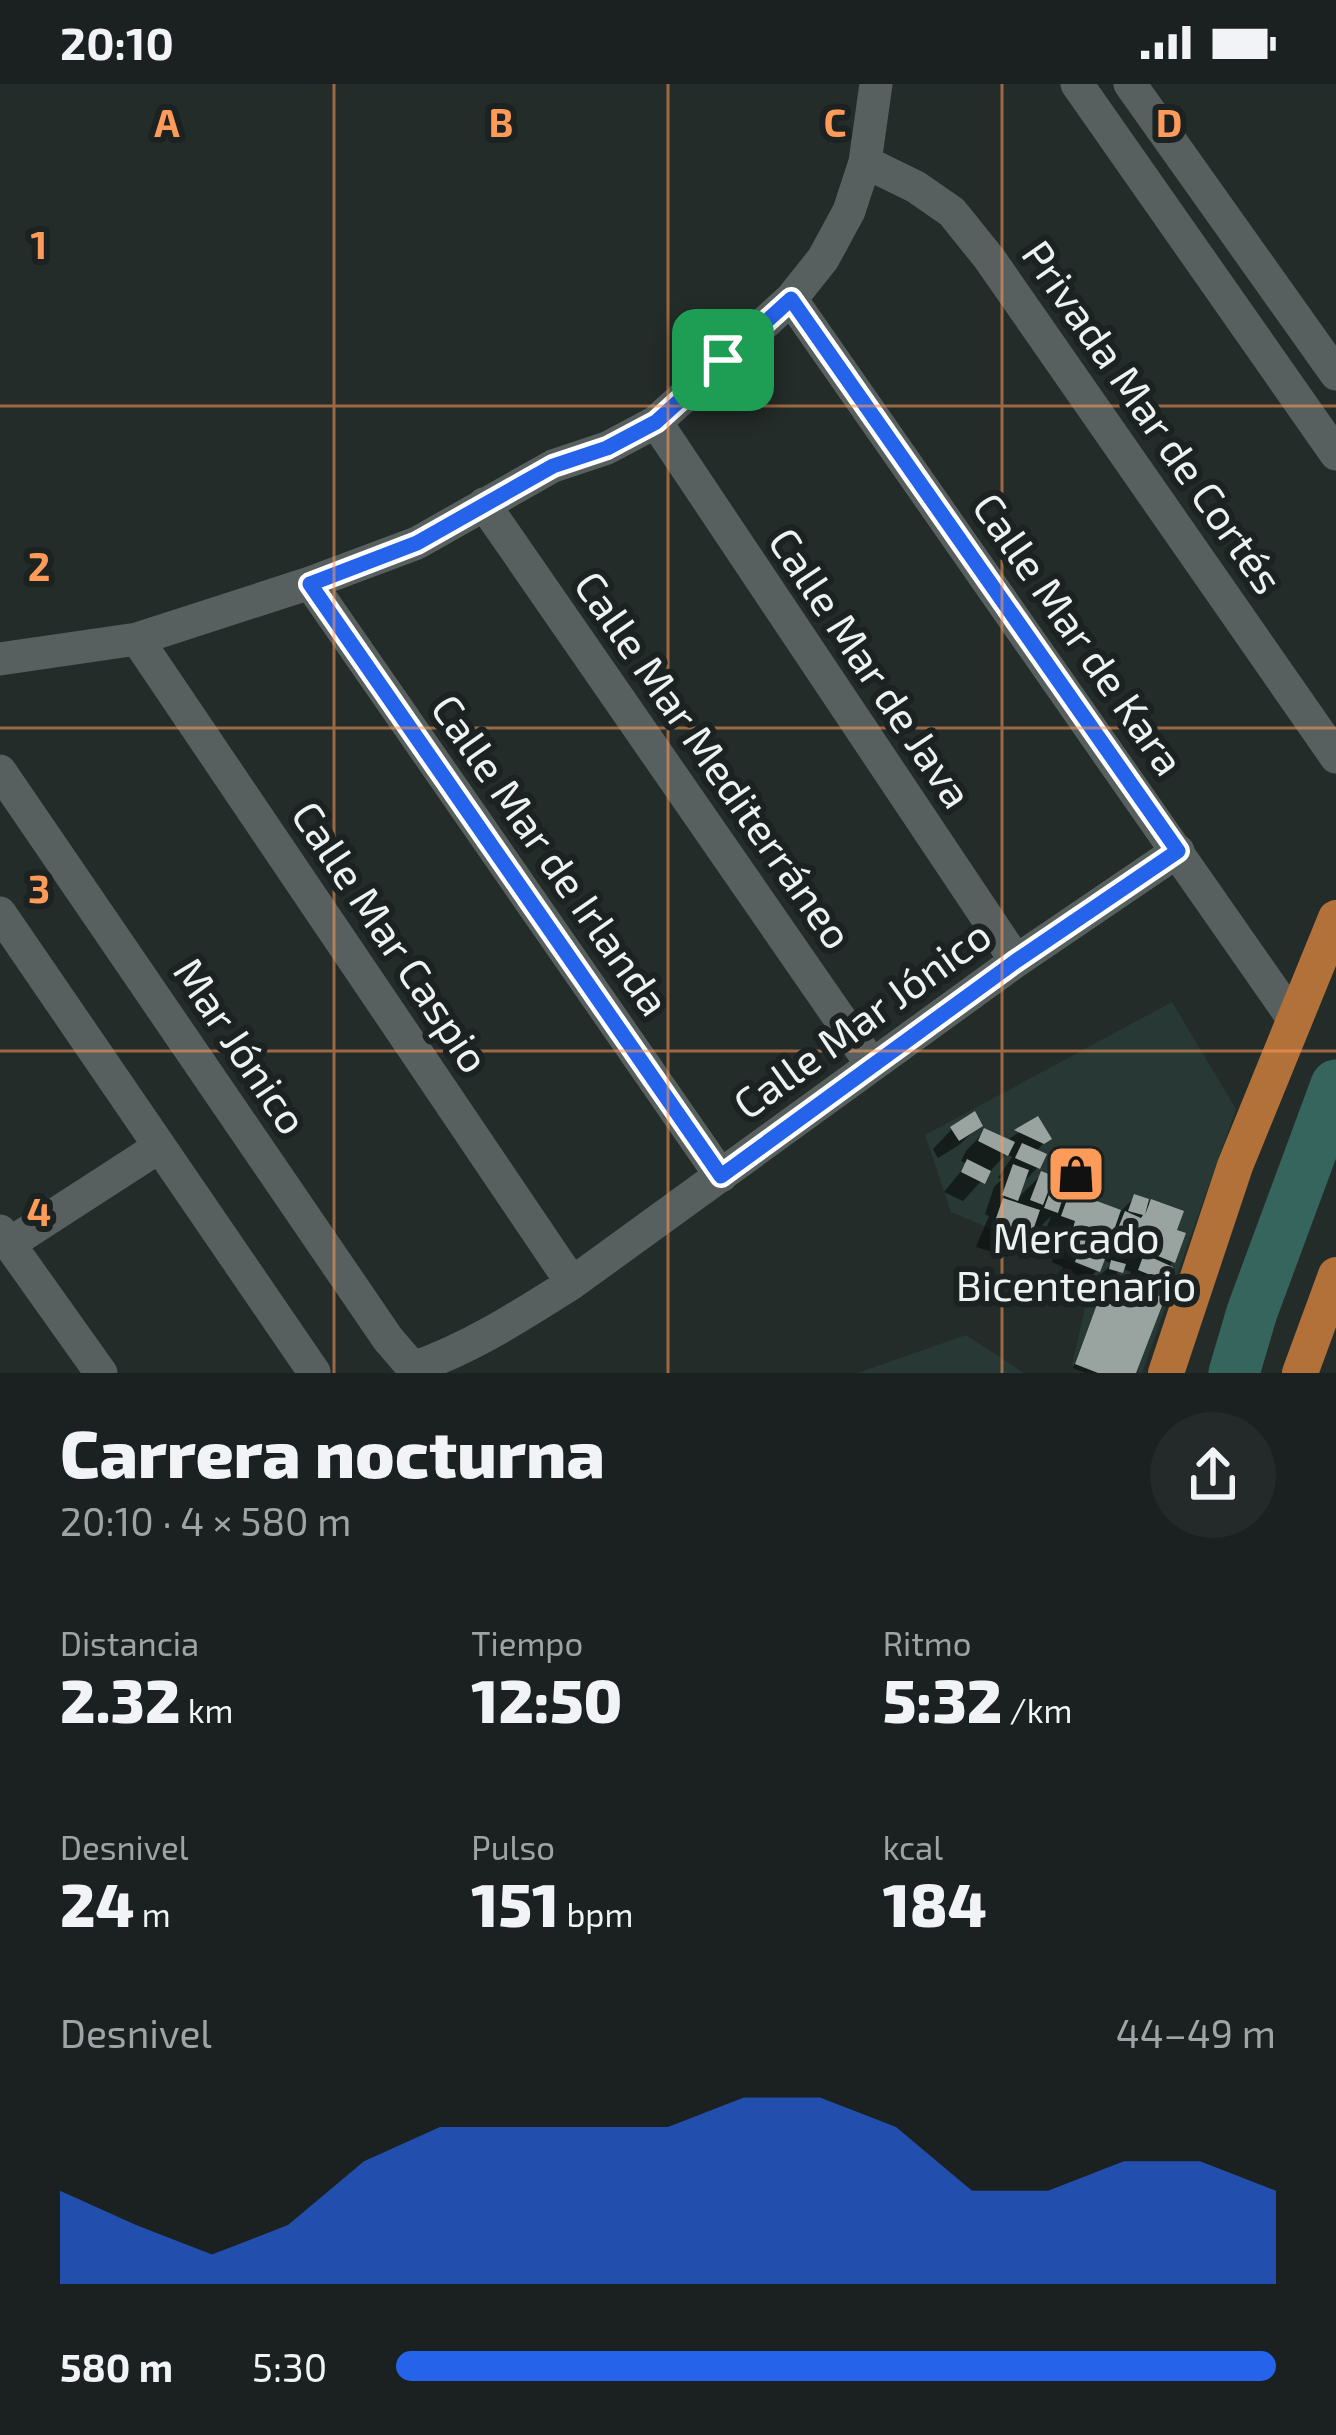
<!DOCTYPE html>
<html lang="es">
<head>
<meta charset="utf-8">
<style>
  :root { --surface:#1b2120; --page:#242929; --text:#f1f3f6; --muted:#a0a3a5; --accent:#2563eb }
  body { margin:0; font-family:"Exo 2",sans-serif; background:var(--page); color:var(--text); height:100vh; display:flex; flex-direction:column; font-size:45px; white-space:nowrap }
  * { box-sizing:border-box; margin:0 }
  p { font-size:39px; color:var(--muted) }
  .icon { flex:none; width:66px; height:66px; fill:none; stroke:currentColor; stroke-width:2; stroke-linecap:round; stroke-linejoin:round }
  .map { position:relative; height:1289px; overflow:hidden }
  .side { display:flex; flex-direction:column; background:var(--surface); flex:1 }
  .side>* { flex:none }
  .pin { position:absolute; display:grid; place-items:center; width:102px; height:102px; color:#fff; margin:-51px; border-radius:24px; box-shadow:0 6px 18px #0006 }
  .round { display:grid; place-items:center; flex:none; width:126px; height:126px; border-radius:63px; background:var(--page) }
  .summary { display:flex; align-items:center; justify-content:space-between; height:204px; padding:0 60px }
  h1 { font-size:66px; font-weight:800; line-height:90px }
  .stats { display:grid; grid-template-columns:repeat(3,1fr); gap:18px; height:204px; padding:12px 60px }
  .stats div { display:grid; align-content:center }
  .stats b { font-size:60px; font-weight:800 }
  .stats small { font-size:33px; font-weight:400 }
  .stats p { font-size:33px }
  .chart { height:336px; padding:24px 60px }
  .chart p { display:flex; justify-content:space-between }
  .chart svg { width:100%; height:216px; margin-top:12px; fill:var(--accent); opacity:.7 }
  ul { padding:0 60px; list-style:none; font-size:39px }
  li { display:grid; grid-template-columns:192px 144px 1fr; align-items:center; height:90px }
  li i { height:30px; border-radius:15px; background:var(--accent) }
  .status { display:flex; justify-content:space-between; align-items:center; height:84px; padding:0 60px; background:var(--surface); direction:ltr }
  .status svg { height:33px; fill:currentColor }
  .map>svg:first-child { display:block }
  .built { fill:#283834 }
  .shadow { fill:#0007; fill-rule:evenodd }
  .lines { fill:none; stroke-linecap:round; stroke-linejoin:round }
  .river { stroke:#36655d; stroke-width:51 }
  .building { fill:#99a3a0 }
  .minor { stroke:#57605e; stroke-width:33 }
  .major { stroke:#b27138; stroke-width:36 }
  .route-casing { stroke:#fff; stroke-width:24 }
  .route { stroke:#2563eb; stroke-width:15 }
  .grid { fill:none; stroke:#fe9b58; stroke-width:3; stroke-opacity:0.55 }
  .labels { text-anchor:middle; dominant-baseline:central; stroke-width:12; stroke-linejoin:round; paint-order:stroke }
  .street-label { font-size:42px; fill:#edf2f1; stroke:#1b2221 }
  .poi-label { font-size:42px; fill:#edf2f1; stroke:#1b2221 }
  .grid-label { font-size:39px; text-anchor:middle; font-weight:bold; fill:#fe9b58; stroke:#1b2221; stroke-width:12; stroke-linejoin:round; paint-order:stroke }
</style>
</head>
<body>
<div class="status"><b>20:10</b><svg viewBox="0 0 49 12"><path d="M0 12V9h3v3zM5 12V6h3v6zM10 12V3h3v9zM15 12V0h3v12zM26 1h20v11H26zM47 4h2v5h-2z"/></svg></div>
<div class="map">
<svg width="1336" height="1289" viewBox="0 0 1336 1289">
  <rect width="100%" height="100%" fill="#242c2a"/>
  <!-- built -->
  <path class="built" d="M1172,918L1236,1025L1142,1289H1086L1072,1281L1093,1188L951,1128L925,1051Z
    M966,1251L1024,1289H858Z"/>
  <!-- shadow -->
  <path class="shadow" d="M1037,1036L1048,1055L1035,1068L1038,1083L1021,1101L1015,1117L1041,1091L1045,1106L1061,1112L1056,1126L1070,1111L1119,1129L1134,1114L1180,1129L1173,1148L1172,1178L1161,1202L1151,1212L1133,1289H1086L1073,1284L1102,1207L1091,1204L1093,1198L1112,1180L1102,1175L1095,1190L1096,1187L1078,1206L1058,1198L1063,1183L1052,1178L1058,1156L1044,1151L1051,1132L1036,1147L1031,1145L1028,1154L1008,1173L976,1163L989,1132L985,1130L994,1103L1002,1095L998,1094L1012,1073L1006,1070L963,1117L944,1108L967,1080L961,1077L966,1067L985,1047L1006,1057ZM1121,1184L1131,1188L1122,1201L1111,1197Z
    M979,1042L959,1061L938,1074L933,1065L952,1045Z"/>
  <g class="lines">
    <!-- river -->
    <path class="river" d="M1234,1289L1252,1228L1336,1001"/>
  </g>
  <!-- building -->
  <path class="building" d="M975,1027L983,1042L959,1057L950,1043Z
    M1038,1032L1052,1055L1044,1060L1014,1046Z
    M984,1044L1015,1058L1008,1072L978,1057Z
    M1022,1059L1047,1070L1040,1085L1015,1074Z
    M967,1075L991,1087L985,1100L961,1088Z
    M1013,1080L1029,1086L1018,1117L1002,1111Z
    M1041,1087L1054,1092L1043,1121L1030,1116Z
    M1051,1105L1064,1110L1058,1129L1044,1124Z
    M1070,1107L1121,1126L1111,1155L1081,1146L1112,1159L1106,1173L1092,1167L1105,1175L1100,1188L1075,1178L1080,1163L1069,1159L1075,1137L1061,1132Z
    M1134,1110L1149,1115L1145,1131L1151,1115L1184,1127L1177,1146L1186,1149L1175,1179L1114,1154L1125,1127L1141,1134L1143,1131L1128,1127Z
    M1003,1114L1040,1126L1030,1155L993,1143Z
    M1144,1170L1173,1183L1164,1204L1151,1198L1153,1192L1138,1186Z
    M1111,1176L1126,1180L1123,1189L1109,1185Z
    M1107,1193L1165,1214L1136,1289H1098L1075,1280Z"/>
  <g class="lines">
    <!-- minor -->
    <path class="minor" d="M1077,0L1336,370
      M1130,0L1336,290
      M865,78L916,103L952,128L989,174L1336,673
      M791,215L1294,936
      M656,338L1016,877
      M484,420L872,981
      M310,499L721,1092
      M137,555L572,1199
      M0,575L137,555L310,499L417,459L553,382L607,364L656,338L791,215L823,175L849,127L865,78L876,0
      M0,687L388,1255L413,1284C471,1264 520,1232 572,1199L1016,877L1178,767
      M0,829L314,1288
      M0,1147L101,1289
      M9,1160L159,1063"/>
    <!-- major -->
    <path class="major" d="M1166,1289L1235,1082L1336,834
      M1300,1289L1336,1191"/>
  </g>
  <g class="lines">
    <defs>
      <path id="route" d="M791,215L1178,767L1016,877L721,1092L310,500L417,459L553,382L607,364L656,338Z"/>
    </defs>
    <!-- route casing -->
    <use href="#route" class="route-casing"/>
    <!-- route -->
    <use href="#route" class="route"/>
  </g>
  <!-- grid -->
  <path class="grid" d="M334,0V1289M668,0V1289M1002,0V1289M0,322H1336M0,644H1336M0,967H1336"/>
  <!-- icons -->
  <defs>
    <symbol id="shop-square" viewBox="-11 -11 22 22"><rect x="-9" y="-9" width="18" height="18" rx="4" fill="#fe9b58" stroke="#1b2221"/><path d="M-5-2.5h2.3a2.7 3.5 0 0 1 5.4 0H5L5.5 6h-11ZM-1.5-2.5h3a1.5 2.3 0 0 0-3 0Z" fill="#111"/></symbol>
  </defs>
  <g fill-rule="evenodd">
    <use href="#shop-square" x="1043" y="1057" width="66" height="66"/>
  </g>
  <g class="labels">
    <!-- street labels -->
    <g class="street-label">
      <text transform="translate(1154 332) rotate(55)">Privada Mar de Cortés</text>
      <text transform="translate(1080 549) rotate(55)">Calle Mar de Kara</text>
      <text transform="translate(872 583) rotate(56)">Calle Mar de Java</text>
      <text transform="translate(715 675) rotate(55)">Calle Mar Mediterráneo</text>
      <text transform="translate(552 770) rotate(55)">Calle Mar de Irlanda</text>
      <text transform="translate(392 852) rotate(56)">Calle Mar Caspio</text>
      <text transform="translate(861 934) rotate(-36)">Calle Mar Jónico</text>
      <text transform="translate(242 961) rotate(56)">Mar Jónico</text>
    </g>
    <!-- poi labels -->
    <g class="poi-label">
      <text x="1076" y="1152">Mercado<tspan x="1076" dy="48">Bicentenario</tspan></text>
    </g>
  </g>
  <g class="grid-label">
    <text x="167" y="53">A</text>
    <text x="501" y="53">B</text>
    <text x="835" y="53">C</text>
    <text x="1169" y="53">D</text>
    <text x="39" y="175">1</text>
    <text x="39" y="497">2</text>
    <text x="39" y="819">3</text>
    <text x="39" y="1142">4</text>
  </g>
</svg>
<div class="pin" style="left:723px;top:276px;background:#1e9e55"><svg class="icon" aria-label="arrive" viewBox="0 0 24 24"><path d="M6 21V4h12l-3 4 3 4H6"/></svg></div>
</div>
<section class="side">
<div class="summary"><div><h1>Carrera nocturna</h1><p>20:10 · 4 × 580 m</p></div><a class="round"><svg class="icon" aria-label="share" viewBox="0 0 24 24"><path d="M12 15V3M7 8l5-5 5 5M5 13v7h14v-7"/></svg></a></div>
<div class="stats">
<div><p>Distancia</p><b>2.32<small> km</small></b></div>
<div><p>Tiempo</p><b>12:50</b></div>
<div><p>Ritmo</p><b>5:32<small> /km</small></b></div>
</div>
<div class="stats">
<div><p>Desnivel</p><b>24<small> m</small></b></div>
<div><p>Pulso</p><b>151<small> bpm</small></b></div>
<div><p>kcal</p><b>184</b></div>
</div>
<div class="chart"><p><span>Desnivel</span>44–49 m</p>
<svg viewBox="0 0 160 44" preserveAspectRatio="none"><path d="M0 44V25L10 32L20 38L30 32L40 19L50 12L60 12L70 12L80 12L90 6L100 6L110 12L120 25L130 25L140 19L150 19L160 25V44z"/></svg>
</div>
<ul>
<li><b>580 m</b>5:30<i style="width:100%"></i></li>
</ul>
</section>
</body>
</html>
